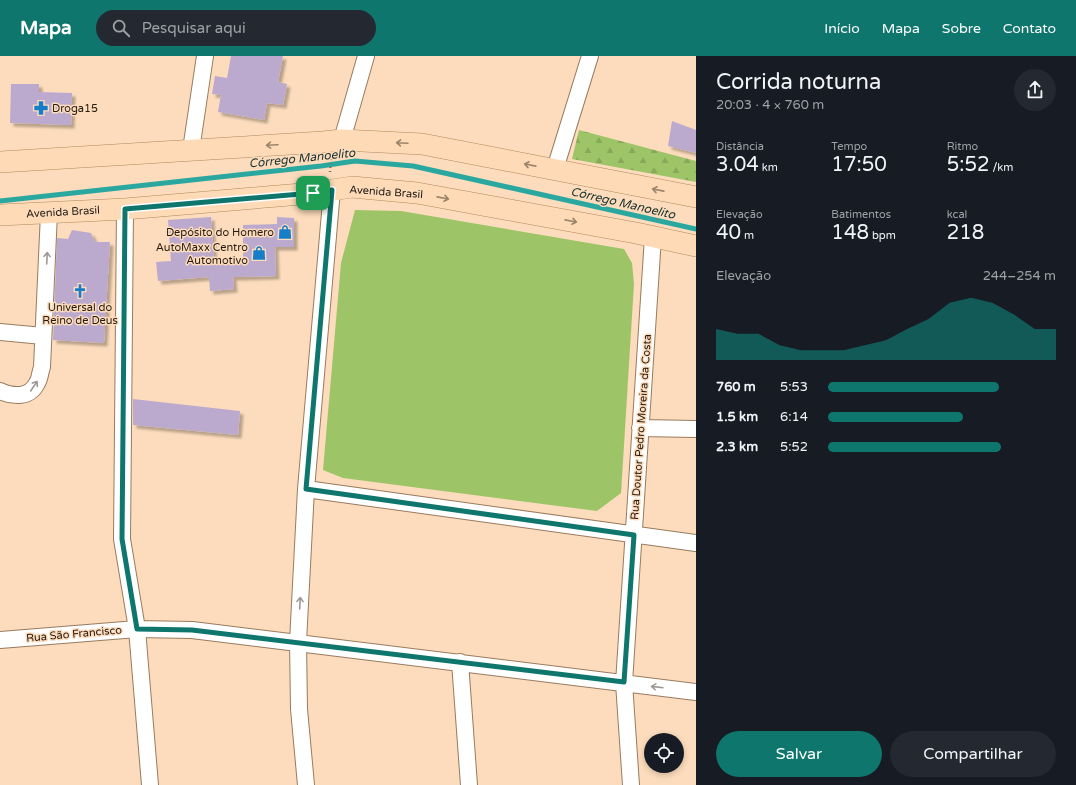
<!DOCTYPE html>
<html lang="pt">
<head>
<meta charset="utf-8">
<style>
  :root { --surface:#171b24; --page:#242831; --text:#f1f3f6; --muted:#9ea1a6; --accent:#0f766e }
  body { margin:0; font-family:"Varela Round",sans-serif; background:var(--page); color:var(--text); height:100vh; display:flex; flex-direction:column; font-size:15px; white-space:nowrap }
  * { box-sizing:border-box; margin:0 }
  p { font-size:13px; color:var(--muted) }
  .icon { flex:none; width:22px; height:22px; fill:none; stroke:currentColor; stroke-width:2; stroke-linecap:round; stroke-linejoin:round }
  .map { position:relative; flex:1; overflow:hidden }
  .side { display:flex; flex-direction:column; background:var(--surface); width:380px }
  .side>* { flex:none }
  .tools { position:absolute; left:644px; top:677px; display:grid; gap:8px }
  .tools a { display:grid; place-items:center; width:40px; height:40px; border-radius:50%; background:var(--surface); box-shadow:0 2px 6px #0003; font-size:20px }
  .pin { position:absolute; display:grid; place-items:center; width:34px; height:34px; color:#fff; margin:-17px; border-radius:8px; box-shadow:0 2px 6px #0006 }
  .round { display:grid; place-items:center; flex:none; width:42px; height:42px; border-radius:21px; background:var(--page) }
  .headline { display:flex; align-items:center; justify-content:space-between; height:68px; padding:0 20px }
  h1 { font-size:22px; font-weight:600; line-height:30px }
  .figures { display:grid; grid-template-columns:repeat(3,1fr); gap:6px; height:68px; padding:4px 20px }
  .figures div { display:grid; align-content:center }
  .figures b { font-size:20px; font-weight:600 }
  .figures small { font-size:11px; font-weight:400 }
  .figures p { font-size:11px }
  .chart { height:112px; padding:8px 20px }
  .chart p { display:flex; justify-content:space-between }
  .chart svg { width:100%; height:72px; margin-top:4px; fill:var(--accent); opacity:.7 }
  .cta { display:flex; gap:8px; margin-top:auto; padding:8px 20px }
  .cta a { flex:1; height:46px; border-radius:24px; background:var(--accent); color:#fff; font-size:16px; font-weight:600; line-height:46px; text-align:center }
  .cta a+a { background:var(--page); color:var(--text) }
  ul { padding:0 20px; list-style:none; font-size:13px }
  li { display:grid; grid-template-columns:64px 48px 1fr; align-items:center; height:30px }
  li i { height:10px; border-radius:5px; background:var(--accent) }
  header { display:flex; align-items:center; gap:24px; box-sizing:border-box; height:56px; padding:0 20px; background:var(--accent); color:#fff }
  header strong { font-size:19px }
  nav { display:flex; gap:22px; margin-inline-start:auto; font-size:14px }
  .search { width:280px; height:36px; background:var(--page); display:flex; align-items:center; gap:10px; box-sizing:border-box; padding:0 14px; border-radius:22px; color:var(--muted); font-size:15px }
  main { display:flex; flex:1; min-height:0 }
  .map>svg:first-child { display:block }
  .grass { fill:#9ec468 }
  .forest { fill:url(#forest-firs) }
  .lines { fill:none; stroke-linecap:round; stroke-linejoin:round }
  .stream { stroke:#2aa89f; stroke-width:5 }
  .building { fill:#bcaace; filter:url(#shadow) }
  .minor-casing { stroke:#987b5e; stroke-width:18 }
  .major-casing { stroke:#b1885c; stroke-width:22 }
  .path { stroke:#89745f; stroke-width:2.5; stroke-dasharray:1 3; stroke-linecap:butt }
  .minor { stroke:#fff; stroke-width:16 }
  .major { stroke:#fedbb6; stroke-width:21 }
  .oneway { stroke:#9c846a }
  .oneway2 { stroke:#9d9893 }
  .route-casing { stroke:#fff; stroke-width:8 }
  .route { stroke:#0f766e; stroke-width:5 }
  .labels { text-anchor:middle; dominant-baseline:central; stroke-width:3; stroke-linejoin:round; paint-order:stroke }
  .poi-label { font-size:11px; fill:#25190e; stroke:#fcdcbc; text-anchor:end }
  .street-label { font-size:11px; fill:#25190e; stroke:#fcdcbc }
  .water-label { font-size:12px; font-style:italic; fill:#16302e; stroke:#fcdcbc }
</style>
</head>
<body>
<header>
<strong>Mapa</strong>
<div class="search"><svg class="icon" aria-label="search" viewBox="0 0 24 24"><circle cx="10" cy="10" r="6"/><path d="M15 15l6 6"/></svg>Pesquisar aqui</div>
<nav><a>Início</a><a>Mapa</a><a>Sobre</a><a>Contato</a></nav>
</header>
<main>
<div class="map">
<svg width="696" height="729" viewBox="0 0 696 729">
  <defs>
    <pattern id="forest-firs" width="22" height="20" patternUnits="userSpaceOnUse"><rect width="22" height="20" fill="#9ec468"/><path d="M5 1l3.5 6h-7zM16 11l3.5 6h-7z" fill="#88a859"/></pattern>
    <filter id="shadow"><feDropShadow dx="3.5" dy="3.5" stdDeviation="1" flood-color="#0004"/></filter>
  </defs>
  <rect width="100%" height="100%" fill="#fcdcbc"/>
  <!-- grass -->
  <path class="grass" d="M355,154L401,155L624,193L632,207L634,228L621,437L597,455L343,422L323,414L341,207Z"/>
  <!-- forest -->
  <path class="forest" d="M579,74L696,105V126L572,103Z"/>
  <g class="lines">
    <!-- stream -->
    <path class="stream" d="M0,145L321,110L355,105L413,110L696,173"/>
  </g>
  <!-- building -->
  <path class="building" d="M231,0H283L278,26L287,28L283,49L267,47L264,64L218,56L221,39L212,38L215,20L227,22Z
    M11,28H39V36L72,37L71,69L10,67Z
    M672,65L696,74V97L668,90Z
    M211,161L214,205L243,203V169L277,168V161L294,162V191H275L276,220L233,221L234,233L210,235L209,221L158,225L156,206L171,205L168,164Z
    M72,174L91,177L95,186H110L104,287L53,284L57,182L68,183Z
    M133,343L240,355L238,379L133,369Z"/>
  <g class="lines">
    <defs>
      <path id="minor" d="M342,84L366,0
        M191,94L205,0
        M555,113L590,0
        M125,153L122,483L137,573L150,729
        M0,276L43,280
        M0,335C13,341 30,342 37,327C40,323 40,316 42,311L49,157
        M640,372L696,373
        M306,433L696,487
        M0,584L137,573L192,574L696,636
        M460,606L469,729
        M306,729L299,653L298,586L306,433L332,134
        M631,729L624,627L653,181"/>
      <path id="major" d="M0,106L323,86L342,84L422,88L696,141
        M0,159L125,153L313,137L352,131L417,137L636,177L696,190"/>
    </defs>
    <!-- minor casing -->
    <use href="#minor" class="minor-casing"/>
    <!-- major casing -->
    <use href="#major" class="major-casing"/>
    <!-- path -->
    <path class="path" d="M330,116L331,103
      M657,164L660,154"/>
    <!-- minor -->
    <use href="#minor" class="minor"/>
    <!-- major -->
    <use href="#major" class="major"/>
  </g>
  <!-- one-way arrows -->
  <defs><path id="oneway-shaft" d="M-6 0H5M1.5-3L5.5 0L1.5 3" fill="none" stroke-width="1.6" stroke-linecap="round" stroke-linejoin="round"/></defs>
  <g class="oneway">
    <use href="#oneway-shaft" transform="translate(402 87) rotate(-177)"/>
    <use href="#oneway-shaft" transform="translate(272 89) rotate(177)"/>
    <use href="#oneway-shaft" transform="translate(530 109) rotate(-169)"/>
    <use href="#oneway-shaft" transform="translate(658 134) rotate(-169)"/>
    <use href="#oneway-shaft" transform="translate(443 142) rotate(11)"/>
    <use href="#oneway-shaft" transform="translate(571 165) rotate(11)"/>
  </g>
  <g class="oneway2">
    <use href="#oneway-shaft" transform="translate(47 202) rotate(-87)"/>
    <use href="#oneway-shaft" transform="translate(34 330) rotate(-56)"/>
    <use href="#oneway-shaft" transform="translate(300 547) rotate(-87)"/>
    <use href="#oneway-shaft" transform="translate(657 631) rotate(-173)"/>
  </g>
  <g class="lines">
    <defs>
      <path id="route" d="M332,134L306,433L634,479L624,626L192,574L137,573L122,483L125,153L313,137Z"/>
    </defs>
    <!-- route casing -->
    <use href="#route" class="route-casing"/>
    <!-- route -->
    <use href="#route" class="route"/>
  </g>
  <!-- icons -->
  <defs>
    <symbol id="pharmacy-bare" viewBox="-9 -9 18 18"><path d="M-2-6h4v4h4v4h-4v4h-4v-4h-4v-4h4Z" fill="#167dc8" stroke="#fcdcbc" stroke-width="2.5" paint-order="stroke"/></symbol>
    <symbol id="shop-bare" viewBox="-9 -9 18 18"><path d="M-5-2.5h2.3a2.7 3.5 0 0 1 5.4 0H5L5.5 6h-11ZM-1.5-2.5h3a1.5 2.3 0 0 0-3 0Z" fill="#167dc8" stroke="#fcdcbc" stroke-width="2.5" paint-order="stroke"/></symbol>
    <symbol id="church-bare" viewBox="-9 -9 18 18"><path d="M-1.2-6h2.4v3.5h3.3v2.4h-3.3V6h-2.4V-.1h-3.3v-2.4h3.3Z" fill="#167dc8" stroke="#fcdcbc" stroke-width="2.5" paint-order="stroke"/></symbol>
  </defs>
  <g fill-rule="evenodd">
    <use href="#pharmacy-bare" x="31" y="42" width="20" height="20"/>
    <use href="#shop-bare" x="275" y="166" width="20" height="20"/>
    <use href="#shop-bare" x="249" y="187" width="20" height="20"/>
    <use href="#church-bare" x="70" y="225" width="20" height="20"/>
  </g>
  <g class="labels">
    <!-- poi labels -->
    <g class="poi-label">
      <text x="52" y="52" text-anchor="start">Droga15</text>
      <text x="274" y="176">Depósito do Homero</text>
      <text x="248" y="191">AutoMaxx Centro<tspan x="248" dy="13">Automotivo</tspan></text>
      <text x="80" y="251" text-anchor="middle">Universal do<tspan x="80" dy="13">Reino de Deus</tspan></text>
    </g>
    <!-- street labels -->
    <g class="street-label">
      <text transform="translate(386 136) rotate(4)">Avenida Brasil</text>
      <text transform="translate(63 156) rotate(-3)">Avenida Brasil</text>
      <text transform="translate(641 371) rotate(-86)">Rua Doutor Pedro Moreira da Costa</text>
      <text transform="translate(74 578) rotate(-5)">Rua São Francisco</text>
    </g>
    <!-- water labels -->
    <g class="water-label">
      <text transform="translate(302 102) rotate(-6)">Córrego Manoelito</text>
      <text transform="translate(623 147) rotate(13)">Córrego Manoelito</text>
    </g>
  </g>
</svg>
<div class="tools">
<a><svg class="icon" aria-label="locate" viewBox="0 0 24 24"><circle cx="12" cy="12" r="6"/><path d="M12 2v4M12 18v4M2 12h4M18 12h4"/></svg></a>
</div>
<div class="pin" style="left:313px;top:137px;background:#1e9e55"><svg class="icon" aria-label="arrive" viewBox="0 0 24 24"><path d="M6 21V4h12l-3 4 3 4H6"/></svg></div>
</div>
<section class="side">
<div class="headline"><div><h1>Corrida noturna</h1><p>20:03 · 4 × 760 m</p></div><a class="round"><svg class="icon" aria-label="share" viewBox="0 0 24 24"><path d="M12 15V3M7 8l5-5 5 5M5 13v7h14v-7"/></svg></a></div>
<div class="figures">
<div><p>Distância</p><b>3.04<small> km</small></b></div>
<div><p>Tempo</p><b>17:50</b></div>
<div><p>Ritmo</p><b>5:52<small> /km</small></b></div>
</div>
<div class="figures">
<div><p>Elevação</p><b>40<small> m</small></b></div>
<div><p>Batimentos</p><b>148<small> bpm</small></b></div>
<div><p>kcal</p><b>218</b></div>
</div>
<div class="chart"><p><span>Elevação</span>244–254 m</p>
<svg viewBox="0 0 160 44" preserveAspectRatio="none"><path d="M0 44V25L10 28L20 28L30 35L40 38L50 38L60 38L70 35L80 32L90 25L100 19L110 9L120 6L130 9L140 16L150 25L160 25V44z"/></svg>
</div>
<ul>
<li><b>760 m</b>5:53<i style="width:75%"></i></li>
<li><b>1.5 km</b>6:14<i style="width:59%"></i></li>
<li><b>2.3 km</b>5:52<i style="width:76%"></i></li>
</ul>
<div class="cta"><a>Salvar</a><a>Compartilhar</a></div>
</section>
</main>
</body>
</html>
